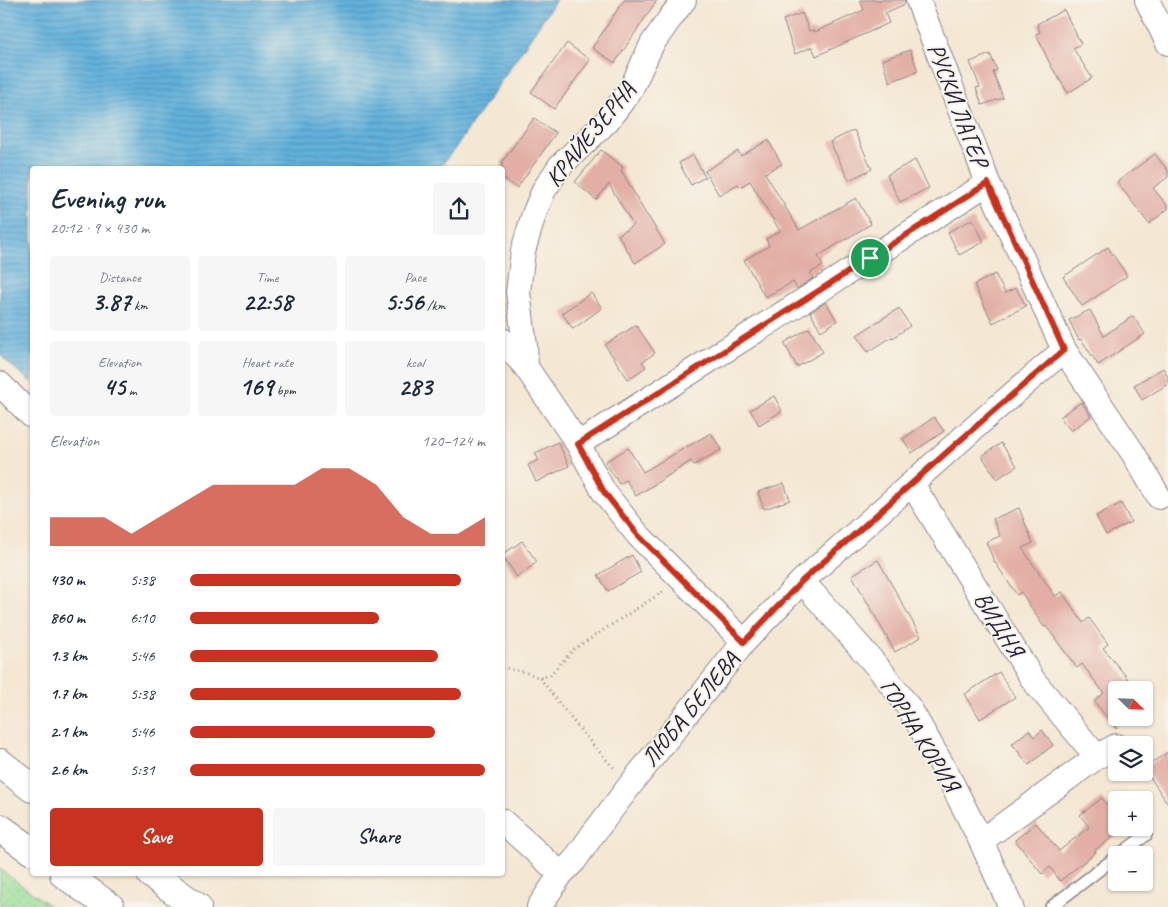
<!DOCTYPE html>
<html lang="en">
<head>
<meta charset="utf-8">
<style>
  :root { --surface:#fff; --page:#f6f6f7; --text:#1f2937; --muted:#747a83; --accent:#c8321e }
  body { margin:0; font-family:Caveat,sans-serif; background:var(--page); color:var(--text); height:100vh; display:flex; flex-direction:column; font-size:19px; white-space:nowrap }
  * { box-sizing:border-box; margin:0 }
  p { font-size:16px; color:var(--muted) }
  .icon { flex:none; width:28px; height:28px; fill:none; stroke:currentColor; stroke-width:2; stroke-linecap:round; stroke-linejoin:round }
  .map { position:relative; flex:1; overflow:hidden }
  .side { position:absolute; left:30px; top:166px; width:475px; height:710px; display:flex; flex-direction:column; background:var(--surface); border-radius:5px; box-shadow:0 1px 4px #0004 }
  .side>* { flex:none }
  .needle { width:32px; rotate:113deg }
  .tools { position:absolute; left:1108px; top:681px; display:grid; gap:10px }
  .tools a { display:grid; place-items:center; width:45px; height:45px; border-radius:5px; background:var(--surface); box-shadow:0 1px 4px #0004; font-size:25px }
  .pin { position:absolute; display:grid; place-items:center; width:42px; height:42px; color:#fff; margin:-21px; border:2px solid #fff; border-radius:50%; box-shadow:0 1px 5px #0007 }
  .round { display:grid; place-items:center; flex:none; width:52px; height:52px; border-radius:5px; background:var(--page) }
  .overview { display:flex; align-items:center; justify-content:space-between; height:85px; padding:0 20px }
  h1 { font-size:28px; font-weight:800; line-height:38px }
  .figures { display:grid; grid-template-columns:repeat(3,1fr); gap:8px; height:85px; padding:5px 20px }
  .figures div { display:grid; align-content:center; border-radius:5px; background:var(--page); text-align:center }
  .figures b { font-size:25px; font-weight:800 }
  .figures small { font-size:14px; font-weight:400 }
  .figures p { font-size:14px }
  .chart { height:140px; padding:10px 20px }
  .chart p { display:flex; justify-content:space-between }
  .chart svg { width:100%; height:90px; margin-top:5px; fill:var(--accent); opacity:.7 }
  .primary-button { display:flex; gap:10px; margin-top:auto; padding:10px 20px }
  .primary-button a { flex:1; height:58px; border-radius:5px; background:var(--accent); color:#fff; font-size:20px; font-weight:800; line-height:58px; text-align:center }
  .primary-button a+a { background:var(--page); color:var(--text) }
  ul { padding:0 20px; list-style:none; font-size:16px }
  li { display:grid; grid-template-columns:80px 60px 1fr; align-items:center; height:38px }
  li i { height:12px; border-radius:6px; background:var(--accent) }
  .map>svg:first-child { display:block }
  .grass { fill:url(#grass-dots); stroke:#5d806a }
  .water { fill:url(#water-rules); stroke:#426a8c }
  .building { fill:#e2aea5 }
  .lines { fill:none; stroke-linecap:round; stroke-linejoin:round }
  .lane-casing { stroke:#8b8487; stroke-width:14 }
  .street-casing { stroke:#8b8487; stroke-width:26 }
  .highway-casing { stroke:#8b8487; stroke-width:30 }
  .path { stroke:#8b8487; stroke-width:3; stroke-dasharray:1 4; stroke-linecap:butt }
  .lane { stroke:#fff; stroke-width:11 }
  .street { stroke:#fff; stroke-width:24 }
  .highway { stroke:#fff; stroke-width:28 }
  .route-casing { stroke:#fff; stroke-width:10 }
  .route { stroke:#c8321e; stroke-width:6 }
  .labels { text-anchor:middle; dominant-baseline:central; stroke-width:4; stroke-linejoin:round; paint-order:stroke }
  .street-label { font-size:24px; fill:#22223b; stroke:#f7f3e8 }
</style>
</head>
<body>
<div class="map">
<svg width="1168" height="907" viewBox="0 0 1168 907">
  <defs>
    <pattern id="grass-dots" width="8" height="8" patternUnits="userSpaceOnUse" patternTransform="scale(1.25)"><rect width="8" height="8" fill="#98df99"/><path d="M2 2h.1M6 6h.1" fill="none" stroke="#83bf85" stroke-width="1.8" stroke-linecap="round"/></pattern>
    <pattern id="water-rules" width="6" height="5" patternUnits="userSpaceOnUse" patternTransform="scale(1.25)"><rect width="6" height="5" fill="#62b1dc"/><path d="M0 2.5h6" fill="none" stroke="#5090b4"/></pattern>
  </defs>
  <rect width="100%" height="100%" fill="#f7f3e8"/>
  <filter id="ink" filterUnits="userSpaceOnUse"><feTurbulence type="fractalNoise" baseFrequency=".02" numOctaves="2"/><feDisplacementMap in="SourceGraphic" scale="10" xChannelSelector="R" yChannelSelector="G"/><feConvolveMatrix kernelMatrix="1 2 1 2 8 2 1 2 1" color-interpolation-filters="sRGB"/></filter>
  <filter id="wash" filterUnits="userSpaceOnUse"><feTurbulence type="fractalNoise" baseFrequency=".0096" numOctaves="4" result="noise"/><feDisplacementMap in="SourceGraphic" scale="20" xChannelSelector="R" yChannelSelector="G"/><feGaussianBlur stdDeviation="1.12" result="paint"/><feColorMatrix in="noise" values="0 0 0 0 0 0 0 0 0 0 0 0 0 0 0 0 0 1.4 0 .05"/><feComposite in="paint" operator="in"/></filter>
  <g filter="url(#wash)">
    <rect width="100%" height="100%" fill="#f4e7d3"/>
    <!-- grass -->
    <path class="grass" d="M0,869L51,907H0Z"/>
    <!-- water -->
    <path class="water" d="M0,0H556L459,143L439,169H32V383L6,361L0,354Z"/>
    <g id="blocks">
      <!-- building -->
      <path class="building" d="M624,0H657L615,63L592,48Z
        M860,0H905V4L885,13L889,23L816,56L812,47L795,54L783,20L802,13L809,31L814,30L815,32L864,10Z
        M1064,10L1081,44L1073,48L1092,78L1068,93L1051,66L1036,34L1040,32L1037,24Z
        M567,43L590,60L554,109L531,92Z
        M910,50L918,71L890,82L882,60Z
        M990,54L997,70L993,72L1003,98L982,105L976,88L980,87L970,62Z
        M534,118L556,133L517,188L502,178V162Z
        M854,130L872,169L849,180L830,142Z
        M768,140L782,164L765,173L799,230L856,198L871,224L818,256L823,266L810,273L813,278L797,289L793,282L765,297L744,260L769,246L766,239L780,231L750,181L740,187L738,184L719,195L705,171L738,151L741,156Z
        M601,150L623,167L621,170L647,216H648L665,244L635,263L618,235L633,225L609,184L596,200L575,182Z
        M1155,154L1168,171V177L1153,188L1168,207V209L1149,224L1117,182Z
        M693,155L705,177L691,185L679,163Z
        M915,160L929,188L900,202L887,175Z
        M973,219L984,242L959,255L948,232Z
        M1108,247L1127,276L1082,306L1063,277Z
        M995,274L1005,293L1016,288L1026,306L993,323L974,285Z
        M591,293L602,308L573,329L562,313Z
        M826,302L837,321L821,331L810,312Z
        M899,308L910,326L893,338L892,337L868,352L857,335Z
        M1090,310L1104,336L1133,316L1145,334L1098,365L1081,339L1079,340L1069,320Z
        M636,325L655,353L642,362L646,367L628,379L605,345Z
        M809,328L823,352L797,367L784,343Z
        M1163,368L1168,377V384L1142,400L1134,385Z
        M774,396L782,411L759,425L750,410Z
        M1081,402L1091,416L1071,431L1060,417Z
        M934,417L944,431L912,453L903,439Z
        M711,433L721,450L694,465L691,461L636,496L626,480L619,484L605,462L628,448L643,472Z
        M558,442L569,466L536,482L528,465L539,460L535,453Z
        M1001,443L1017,466L997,479L982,456Z
        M784,483L790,500L764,509L758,492Z
        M1121,503L1131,522L1106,535L1096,516Z
        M1019,508L1033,543L1022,548L1055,596L1062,592L1083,623L1089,618L1108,644L1103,648L1137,690H1116V729L1094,701L1104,693L1082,664L1077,668L1046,626L1044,627L1021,592L1017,595L994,561L986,542L1000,536L993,519Z
        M522,541L537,562L517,577L502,555Z
        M632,555L641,572L608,591L598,575Z
        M878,560L921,637L895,652L852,575Z
        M999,672L1015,697L980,719L965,694Z
        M1029,730L1034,737L1042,730L1053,745L1029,765L1012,744Z
        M1168,752V804L1144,768Z
        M1102,798L1116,817V828H1125L1094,851L1096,852L1060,881L1050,867L1042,874L1015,840L1036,823L1059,851L1089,827L1080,815Z"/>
    </g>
  </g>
  <g filter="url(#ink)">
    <use href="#blocks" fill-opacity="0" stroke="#8b8487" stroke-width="1"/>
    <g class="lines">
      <defs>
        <path id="lane" d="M1119,855L1146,835
          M1051,907L1116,857"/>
        <path id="street" d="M918,0L988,183L1064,350L1133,453L1159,497
          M1147,0L1168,43
          M502,340L526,367L578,444L604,492L638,535L744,642
          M526,367L525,346L518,292L523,251L534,214L544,190L560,166L607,121L620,104L631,89L652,44L671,17L684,0
          M0,384L32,416
          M578,444L988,183
          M912,484L1033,680L1097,757
          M802,581L882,672L910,709L946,772L981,841L1011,907
          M502,821L561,874
          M981,841L1097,757L1116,746
          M539,907L561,874L574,861L593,834L631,784L744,642L802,581L991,413L1064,350"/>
        <path id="highway" d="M0,763L32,788
          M0,828L32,851
          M64,874L110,907
          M151,874L197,907"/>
      </defs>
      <!-- lane casing -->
      <use href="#lane" class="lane-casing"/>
      <!-- street casing -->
      <use href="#street" class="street-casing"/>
      <!-- highway casing -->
      <use href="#highway" class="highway-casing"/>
      <!-- path -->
      <path class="path" d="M502,667L528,673L540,678L550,675L574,649L664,591
        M540,678C564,710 588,741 616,770"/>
      <!-- lane -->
      <use href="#lane" class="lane"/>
      <!-- street -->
      <use href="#street" class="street"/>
      <!-- highway -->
      <use href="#highway" class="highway"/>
    </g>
  </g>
  <g class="lines" filter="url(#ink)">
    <defs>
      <path id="route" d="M988,183L1064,350L991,413L802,581L744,642L638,535L604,492L578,444Z"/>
    </defs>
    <!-- route casing -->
    <use href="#route" class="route-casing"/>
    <!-- route -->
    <use href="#route" class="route"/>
  </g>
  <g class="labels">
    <!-- street labels -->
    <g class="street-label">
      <text transform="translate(958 105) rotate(69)">РУСКИ ЛАГЕР</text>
      <text transform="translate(590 134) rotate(-51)">КРАЙЕЗЕРНА</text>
      <text transform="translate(999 624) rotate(58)">ВИДНЯ</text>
      <text transform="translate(690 709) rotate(-51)">ЛЮБА БЕЛЕВА</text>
      <text transform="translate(920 735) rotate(58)">ГОРНА КОРИЯ</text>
    </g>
  </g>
</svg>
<div class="tools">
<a><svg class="needle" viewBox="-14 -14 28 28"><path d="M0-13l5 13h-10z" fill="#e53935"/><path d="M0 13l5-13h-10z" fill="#747a83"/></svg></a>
<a><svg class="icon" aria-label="layers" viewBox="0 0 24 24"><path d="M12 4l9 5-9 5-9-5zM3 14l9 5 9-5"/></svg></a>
<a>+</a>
<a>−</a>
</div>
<div class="pin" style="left:870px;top:258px;background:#1e9e55"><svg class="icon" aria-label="arrive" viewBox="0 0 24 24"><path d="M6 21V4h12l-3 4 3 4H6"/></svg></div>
<section class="side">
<div class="overview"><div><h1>Evening run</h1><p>20:12 · 9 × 430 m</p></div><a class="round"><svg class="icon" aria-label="share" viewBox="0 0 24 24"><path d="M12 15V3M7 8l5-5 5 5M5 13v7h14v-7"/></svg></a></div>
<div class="figures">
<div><p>Distance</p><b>3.87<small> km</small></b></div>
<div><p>Time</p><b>22:58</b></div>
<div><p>Pace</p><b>5:56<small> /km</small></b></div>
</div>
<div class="figures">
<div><p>Elevation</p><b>45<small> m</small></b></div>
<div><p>Heart rate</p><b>169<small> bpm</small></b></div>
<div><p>kcal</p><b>283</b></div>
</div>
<div class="chart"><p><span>Elevation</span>120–124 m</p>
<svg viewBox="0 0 160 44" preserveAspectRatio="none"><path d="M0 44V30L10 30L20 30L30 38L40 30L50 22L60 14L70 14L80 14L90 14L100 6L110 6L120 14L130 30L140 38L150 38L160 30V44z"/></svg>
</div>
<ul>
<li><b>430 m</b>5:38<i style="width:92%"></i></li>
<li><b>860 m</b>6:10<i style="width:64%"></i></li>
<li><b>1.3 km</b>5:46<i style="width:84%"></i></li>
<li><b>1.7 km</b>5:38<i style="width:92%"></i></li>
<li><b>2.1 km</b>5:46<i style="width:83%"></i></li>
<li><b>2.6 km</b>5:31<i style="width:100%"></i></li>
</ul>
<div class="primary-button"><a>Save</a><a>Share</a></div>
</section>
</div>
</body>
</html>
